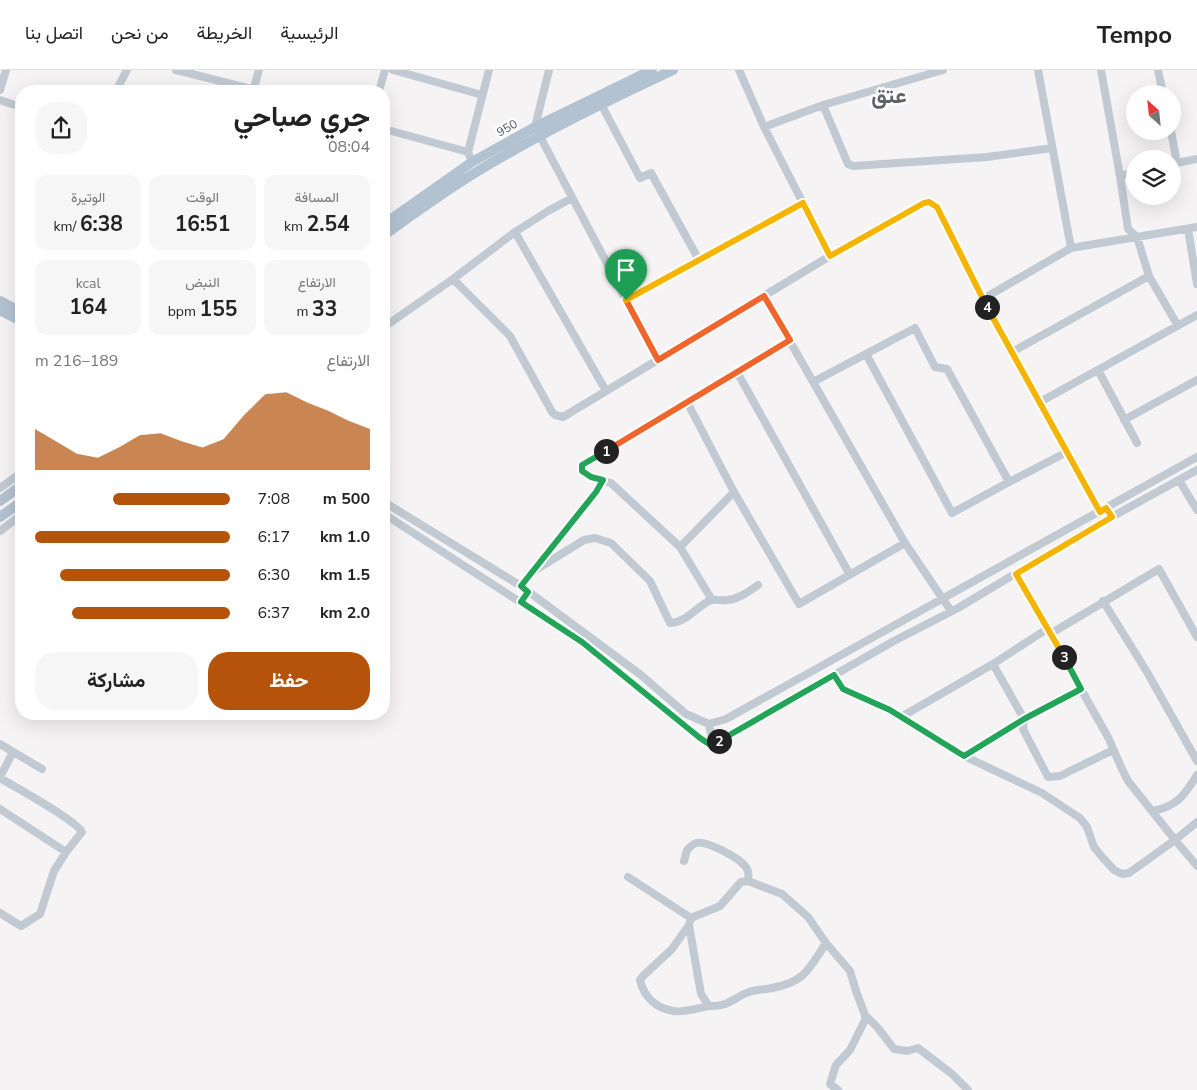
<!DOCTYPE html>
<html lang="ar">
<head>
<meta charset="utf-8">
<style>
  :root { --surface:#fff; --page:#f6f6f6; --text:#222; --muted:#767676; --line:#e0e0e0; --accent:#b45309 }
  body { margin:0; font-family:"Nunito Sans",Vazirmatn,sans-serif; background:var(--page); color:var(--text); direction:rtl; height:100vh; display:flex; flex-direction:column; font-size:19px; white-space:nowrap }
  * { box-sizing:border-box; margin:0 }
  p { font-size:16px; color:var(--muted) }
  .icon { flex:none; width:28px; height:28px; fill:none; stroke:currentColor; stroke-width:2; stroke-linecap:round; stroke-linejoin:round }
  .map { position:relative; flex:1; overflow:hidden; direction:ltr }
  .details { position:absolute; left:15px; top:15px; width:375px; height:635px; display:flex; flex-direction:column; background:var(--surface); border-radius:20px; box-shadow:0 5px 20px #0002; direction:rtl }
  .details>* { flex:none }
  .needle { width:32px; rotate:333deg }
  .tools { position:absolute; left:1126px; top:15px; display:grid; gap:10px }
  .tools a { display:grid; place-items:center; width:55px; height:55px; border-radius:50%; background:var(--surface); box-shadow:0 5px 20px #0002; font-size:25px }
  .pin { position:absolute; display:grid; place-items:center; width:42px; height:42px; color:#fff; margin:-51px -21px; border-radius:50% 50% 50% 0; rotate:-45deg; box-shadow:0 0 5px #0007 }
  .pin .icon { rotate:45deg }
  .km { position:absolute; width:25px; height:25px; margin:-12px; border-radius:50%; background:#222; color:#fff; font-size:14px; line-height:25px; text-align:center }
  .round { display:grid; place-items:center; flex:none; width:52px; height:52px; border-radius:20px; background:var(--page) }
  .headline { display:flex; align-items:center; justify-content:space-between; height:85px; padding:0 20px }
  h1 { font-size:28px; font-weight:700; line-height:38px }
  .figures { display:grid; grid-template-columns:repeat(3,1fr); gap:8px; height:85px; padding:5px 20px }
  .figures div { display:grid; align-content:center; border-radius:12px; background:var(--page); text-align:center }
  .figures b { font-size:21px; font-weight:700 }
  .figures small { font-size:14px; font-weight:400 }
  .figures p { font-size:14px }
  .chart { height:140px; padding:10px 20px }
  .chart p { display:flex; justify-content:space-between }
  .chart svg { width:100%; height:90px; margin-top:5px; fill:var(--accent); opacity:.7 }
  .cta { display:flex; gap:10px; margin-top:auto; padding:10px 20px }
  .cta a { flex:1; height:58px; border-radius:20px; background:var(--accent); color:#fff; font-size:20px; font-weight:700; line-height:58px; text-align:center }
  .cta a+a { background:var(--page); color:var(--text) }
  ul { padding:0 20px; list-style:none; font-size:16px }
  li { display:grid; grid-template-columns:80px 60px 1fr; align-items:center; height:38px }
  li i { height:12px; border-radius:6px; background:var(--accent) }
  header { display:flex; align-items:center; gap:30px; box-sizing:border-box; height:70px; padding:0 25px; background:var(--surface); border-bottom:1px solid var(--line) }
  header strong { font-size:24px }
  nav { display:flex; gap:28px; margin-inline-start:auto; font-size:18px }
  .map>svg:first-child { display:block }
  .lines { fill:none; stroke-linecap:round; stroke-linejoin:round }
  .minor { stroke:#c1cad2; stroke-width:8 }
  .major { stroke:#b3c2d1; stroke-width:10 }
  .split-1-casing { stroke:#fff; stroke-width:10 }
  .split-2-casing { stroke:#fff; stroke-width:10 }
  .split-3-casing { stroke:#fff; stroke-width:10 }
  .split-4-casing { stroke:#fff; stroke-width:10 }
  .split-5-casing { stroke:#fff; stroke-width:10 }
  .split-1 { stroke:#f0652b; stroke-width:6 }
  .split-2 { stroke:#22a559; stroke-width:6 }
  .split-3 { stroke:#22a559; stroke-width:6 }
  .split-4 { stroke:#f5b400; stroke-width:6 }
  .split-5 { stroke:#f5b400; stroke-width:6 }
  .labels { text-anchor:middle; dominant-baseline:central; stroke-width:5; stroke-linejoin:round; paint-order:stroke }
  .street-label { font-size:12px; fill:#4a5661; stroke:#fff }
  .town-label { font-size:22px; font-weight:bold; fill:#5f6368; stroke:#fff }
</style>
</head>
<body>
<header>
<strong>Tempo</strong>
<nav><a>الرئيسية</a><a>الخريطة</a><a>من نحن</a><a>اتصل بنا</a></nav>
</header>
<div class="map">
<svg width="1197" height="1020" viewBox="0 0 1197 1020">
  <rect width="100%" height="100%" fill="#f5f3f3"/>
  <g class="lines">
    <!-- minor -->
    <path class="minor" d="M176,0L260,21
      M393,0L482,25
      M549,0L535,57L658,290
      M739,0L764,57L830,186
      M1038,0L1071,178
      M1101,0L1120,106L1128,159L1137,167L1149,206L1178,256
      M1158,0L1163,24
      M0,20L6,0
      M116,21L127,0
      M253,21L259,0
      M379,21L385,0
      M0,30L21,37
      M601,34L640,108L651,103L699,190L803,133
      M823,35L848,94L853,96L987,87L1052,78
      M764,57L823,35L943,0
      M384,59L468,82
      M1171,61L1177,93
      M472,92L468,82L489,0
      M1172,94L1197,89
      M1120,106L1135,102
      M572,128L548,141L515,162L606,321
      M1188,159L1197,214
      M453,209L510,266L552,342L555,345L563,347L830,186L924,133L933,134L937,137L983,229L1100,442
      M764,226L905,473L951,541
      M983,229L1071,178L1197,157
      M626,230L699,190
      M384,257L453,209L515,162
      M1012,282L1149,206
      M866,284L952,443L1009,412
      M1098,300L1137,373
      M737,302L850,505
      M813,312L915,258L935,297L947,299L1009,412L1067,382
      M687,332L734,422L799,534L905,473
      M1040,332L1197,245
      M1124,350L1197,310
      M1179,410L1197,440
      M0,418L21,403
      M734,422L680,477L611,413L591,407L582,401V395L790,271
      M384,432L521,516L641,605L686,644L709,654L726,649L1197,387
      M384,444L582,572L700,668L709,674H713L894,571L958,538L1097,455L1197,400
      M0,461L21,445
      M680,477L712,530
      M529,504L584,470L595,468L611,473L650,511L670,553C686,553 697,536 711,530C716,529 721,531 727,530C739,529 748,522 758,515
      M1016,504L1050,564L1159,499L1197,567
      M521,516L596,422L603,411
      M1103,531L1147,602L1197,691
      M993,594L1024,649L1023,659L1048,707L1060,706L1113,680
      M834,605L843,619L890,640L964,686L1042,723L1080,748L1087,757L1094,777L1103,788L1114,800L1122,804L1129,803L1175,770L1128,711L1121,697L1109,669L1050,564
      M901,647L993,594L1047,559
      M709,654L713,674
      M0,674L42,699
      M964,686L1024,649L1081,619
      M0,707L13,682
      M0,708C15,717 76,750 82,762L66,782L54,801L40,844L21,856L0,843
      M0,739L66,782
      M1153,741C1177,736 1184,726 1197,705
      M1197,752L1175,770L1197,796
      M684,791L687,780C689,778 693,774 696,773C706,770 739,788 745,796C749,800 749,805 748,811
      M628,807L691,848
      M689,855L672,879L643,906L640,910C644,927 656,938 673,941C681,943 700,938 709,936
      M826,873C809,899 805,912 772,918C764,920 756,919 749,922C733,928 728,937 709,936L701,924L689,855L691,848L720,836L741,812L748,811L782,824L808,847L826,873L850,901L856,921L865,945L878,958L894,979L907,981L918,978L952,1004L968,1020
      M838,1020L830,1014L836,995L850,980L865,950V945"/>
    <!-- major -->
    <path class="major" d="M384,154L472,92L535,57L652,0
      M384,165C415,143 445,121 478,101C541,63 607,31 673,0
      M0,231L21,242
      M0,240L21,251
      M0,431L21,416
      M0,447L21,432"/>
  </g>
  <g class="lines">
    <defs>
      <path id="split-1" d="M606,381L790,270L764,226L658,290L626,230"/>
      <path id="split-2" d="M606,381L582,395V401L591,407L603,410L596,422L521,516L528,522L521,532L582,572L700,668L709,674L719,671"/>
      <path id="split-3" d="M719,671L834,605L843,619L890,640L964,686L1024,649L1081,619L1064,587"/>
      <path id="split-4" d="M987,237L1100,442L1106,438L1112,447L1016,504L1064,587"/>
      <path id="split-5" d="M626,230L803,133L830,186L924,133L929,132L937,137L987,237"/>
    </defs>
    <!-- split-1 casing -->
    <use href="#split-1" class="split-1-casing"/>
    <!-- split-2 casing -->
    <use href="#split-2" class="split-2-casing"/>
    <!-- split-3 casing -->
    <use href="#split-3" class="split-3-casing"/>
    <!-- split-4 casing -->
    <use href="#split-4" class="split-4-casing"/>
    <!-- split-5 casing -->
    <use href="#split-5" class="split-5-casing"/>
    <!-- split-1 -->
    <use href="#split-1" class="split-1"/>
    <!-- split-2 -->
    <use href="#split-2" class="split-2"/>
    <!-- split-3 -->
    <use href="#split-3" class="split-3"/>
    <!-- split-4 -->
    <use href="#split-4" class="split-4"/>
    <!-- split-5 -->
    <use href="#split-5" class="split-5"/>
  </g>
  <g class="labels">
    <!-- street labels -->
    <g class="street-label">
      <text transform="translate(507 58) rotate(-29)">950</text>
    </g>
    <!-- town labels -->
    <g class="town-label">
      <text x="889" y="26">عتق</text>
    </g>
  </g>
</svg>
<div class="tools">
<a><svg class="needle" viewBox="-14 -14 28 28"><path d="M0-13l5 13h-10z" fill="#e53935"/><path d="M0 13l5-13h-10z" fill="#767676"/></svg></a>
<a><svg class="icon" aria-label="layers" viewBox="0 0 24 24"><path d="M12 4l9 5-9 5-9-5zM3 14l9 5 9-5"/></svg></a>
</div>
<div class="pin" style="left:626px;top:230px;background:#1e9e55"><svg class="icon" aria-label="arrive" viewBox="0 0 24 24"><path d="M6 21V4h12l-3 4 3 4H6"/></svg></div>
<b class="km" style="left:606px;top:381px">1</b>
<b class="km" style="left:719px;top:671px">2</b>
<b class="km" style="left:1064px;top:587px">3</b>
<b class="km" style="left:987px;top:237px">4</b>
<section class="details">
<div class="headline"><div><h1>جري صباحي</h1><p>08:04</p></div><a class="round"><svg class="icon" aria-label="share" viewBox="0 0 24 24"><path d="M12 15V3M7 8l5-5 5 5M5 13v7h14v-7"/></svg></a></div>
<div class="figures">
<div><p>المسافة</p><b>2.54<small> km</small></b></div>
<div><p>الوقت</p><b>16:51</b></div>
<div><p>الوتيرة</p><b>6:38<small> /km</small></b></div>
</div>
<div class="figures">
<div><p>الارتفاع</p><b>33<small> m</small></b></div>
<div><p>النبض</p><b>155<small> bpm</small></b></div>
<div><p>kcal</p><b>164</b></div>
</div>
<div class="chart"><p><span>الارتفاع</span>189–216 m</p>
<svg viewBox="0 0 160 44" preserveAspectRatio="none"><path d="M0 44V24L10 30L20 36L30 38L40 33L50 27L60 26L70 30L80 33L90 29L100 17L110 7L120 6L130 11L140 15L150 20L160 24V44z"/></svg>
</div>
<ul>
<li><b>500 m</b>7:08<i style="width:60%"></i></li>
<li><b>1.0 km</b>6:17<i style="width:100%"></i></li>
<li><b>1.5 km</b>6:30<i style="width:87%"></i></li>
<li><b>2.0 km</b>6:37<i style="width:81%"></i></li>
</ul>
<div class="cta"><a>حفظ</a><a>مشاركة</a></div>
</section>
</div>
</body>
</html>
